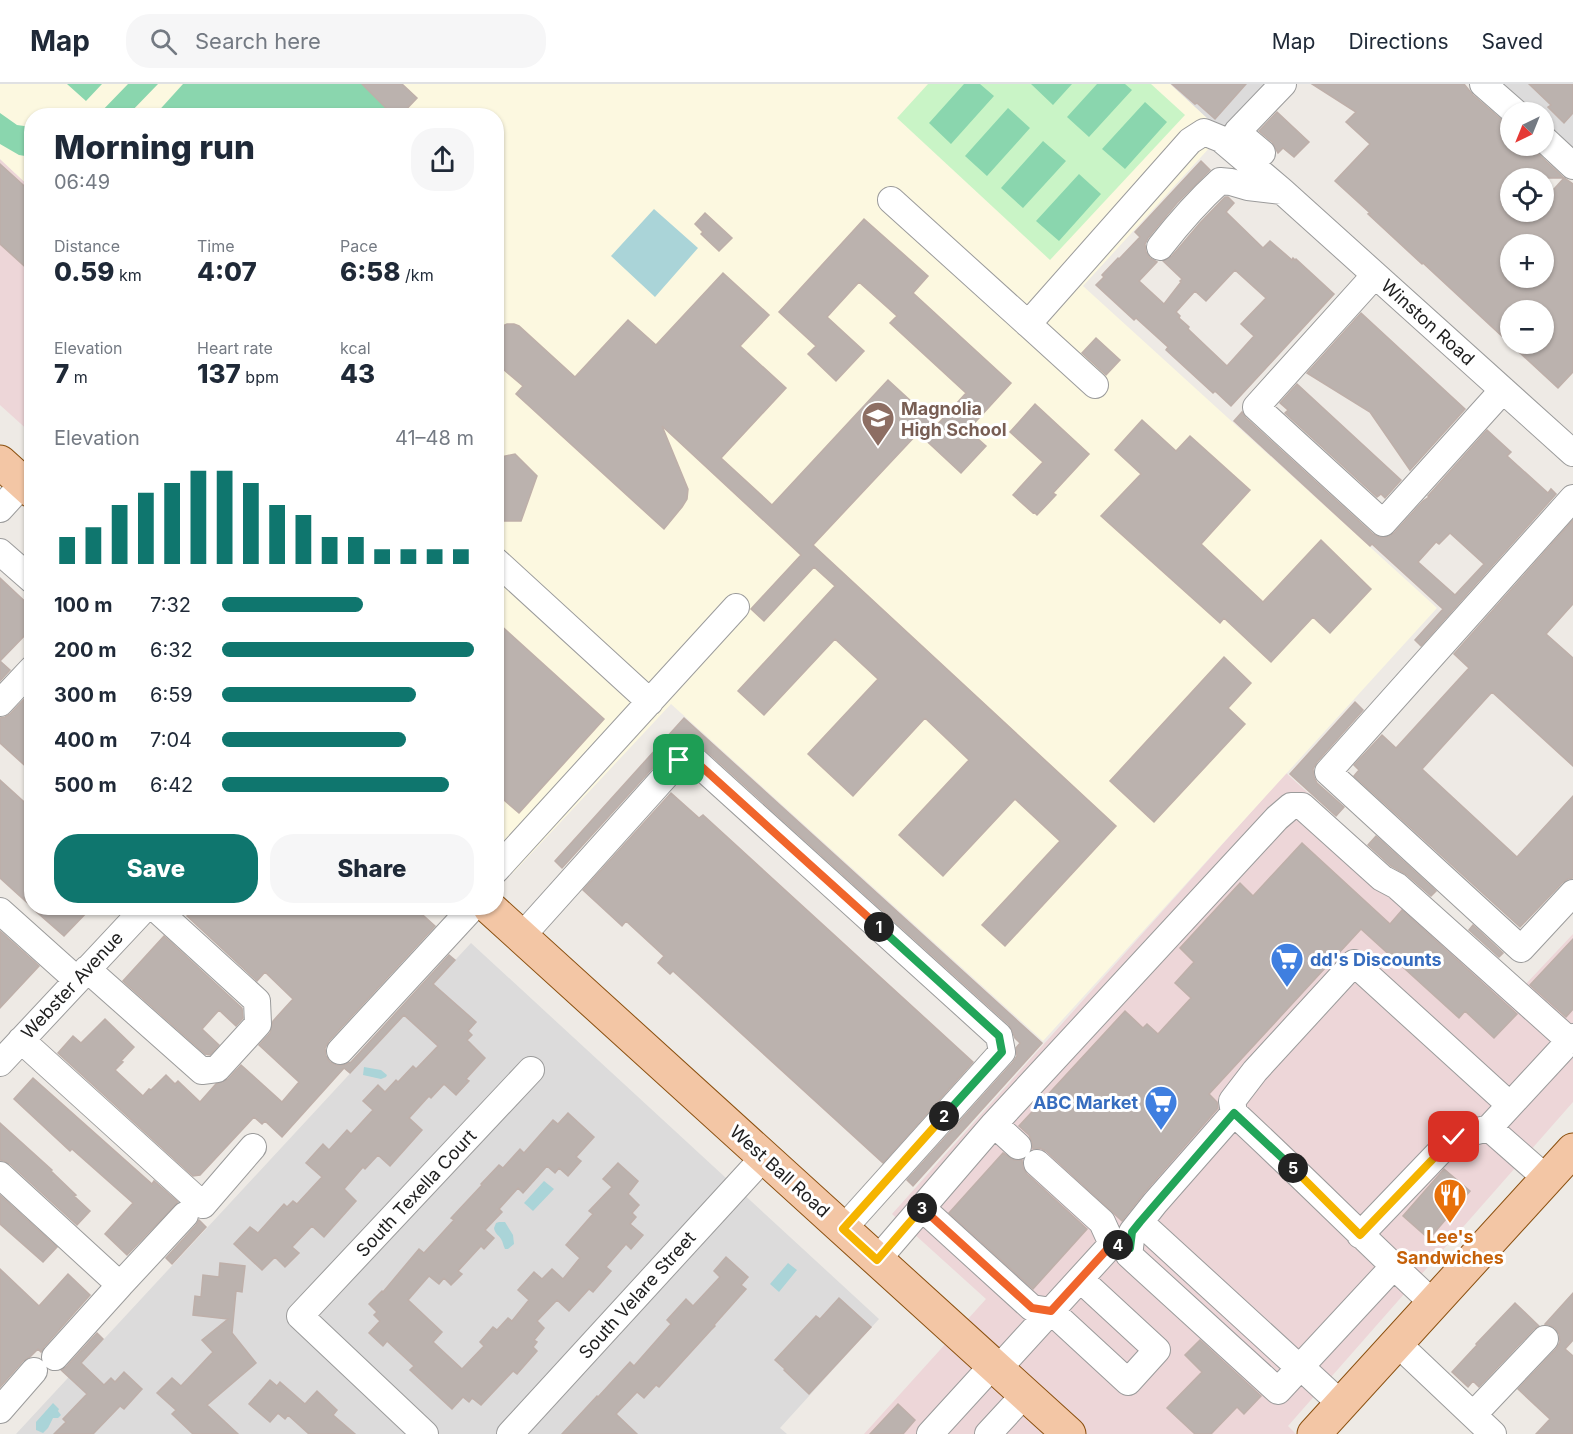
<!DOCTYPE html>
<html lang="en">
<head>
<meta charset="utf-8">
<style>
  :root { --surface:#fff; --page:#f6f6f7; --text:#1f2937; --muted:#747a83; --line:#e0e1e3; --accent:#0f766e }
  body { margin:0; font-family:Inter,sans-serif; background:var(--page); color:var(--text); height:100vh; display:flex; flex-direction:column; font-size:22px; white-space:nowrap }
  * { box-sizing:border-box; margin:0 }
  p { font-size:20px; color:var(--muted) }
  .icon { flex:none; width:33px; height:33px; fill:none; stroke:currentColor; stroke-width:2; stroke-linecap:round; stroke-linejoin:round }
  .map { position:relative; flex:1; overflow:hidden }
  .sheet { position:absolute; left:24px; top:24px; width:480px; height:807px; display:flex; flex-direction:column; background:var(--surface); border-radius:24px; box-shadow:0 2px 4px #0004 }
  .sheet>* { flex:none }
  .needle { width:39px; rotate:223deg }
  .controls { position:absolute; left:1500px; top:18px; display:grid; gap:12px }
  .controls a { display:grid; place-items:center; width:54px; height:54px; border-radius:50%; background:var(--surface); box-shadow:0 2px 4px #0004; font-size:30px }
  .pin { position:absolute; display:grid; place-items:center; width:51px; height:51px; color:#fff; margin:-26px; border-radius:12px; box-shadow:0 3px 9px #0006 }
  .km { position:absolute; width:30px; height:30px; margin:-15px; border-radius:50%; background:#222; color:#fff; font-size:16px; line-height:30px; text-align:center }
  .round { display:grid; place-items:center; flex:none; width:63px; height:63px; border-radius:24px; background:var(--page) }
  .summary { display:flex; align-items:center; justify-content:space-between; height:102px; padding:0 30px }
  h1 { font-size:33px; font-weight:800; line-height:45px }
  .stats { display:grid; grid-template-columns:repeat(3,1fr); gap:9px; height:102px; padding:6px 30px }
  .stats div { display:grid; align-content:center }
  .stats b { font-size:26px; font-weight:800 }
  .stats small { font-size:16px; font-weight:400 }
  .stats p { font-size:16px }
  .chart { height:168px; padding:12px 30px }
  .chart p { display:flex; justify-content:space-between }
  .chart svg { width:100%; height:108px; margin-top:6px; stroke:var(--accent); stroke-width:6 }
  .action { display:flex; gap:12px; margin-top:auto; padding:12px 30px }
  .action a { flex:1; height:69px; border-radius:24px; background:var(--accent); color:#fff; font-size:24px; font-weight:800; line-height:69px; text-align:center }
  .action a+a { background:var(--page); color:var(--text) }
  ul { padding:0 30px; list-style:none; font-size:20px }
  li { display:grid; grid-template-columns:96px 72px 1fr; align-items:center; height:45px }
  li i { height:15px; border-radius:8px; background:var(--accent) }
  header { display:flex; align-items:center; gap:36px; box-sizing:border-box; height:84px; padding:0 30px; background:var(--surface); border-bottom:2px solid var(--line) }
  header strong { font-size:28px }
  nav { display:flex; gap:33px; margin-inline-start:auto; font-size:21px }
  .search { width:420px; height:54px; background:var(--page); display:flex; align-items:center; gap:15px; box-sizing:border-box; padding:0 21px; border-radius:24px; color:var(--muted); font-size:22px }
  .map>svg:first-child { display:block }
  .residential { fill:#dcdbdb }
  .commercial { fill:#edd6d8 }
  .education { fill:#fcf8e0 }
  .park { fill:#c9f4c6 }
  .pitch { fill:#8ad6ae }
  .water { fill:#aad4d8 }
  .building { fill:#bbb2ae; stroke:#beafa9; stroke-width:1.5; fill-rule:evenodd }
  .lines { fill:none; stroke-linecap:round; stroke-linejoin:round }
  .minor-casing { stroke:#9b9b9b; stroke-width:28 }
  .major-casing { stroke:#8a4f0e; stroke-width:35 }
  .minor { stroke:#fff; stroke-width:26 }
  .major { stroke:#f3c6a5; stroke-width:33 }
  .split-1-casing { stroke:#fff; stroke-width:12 }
  .split-2-casing { stroke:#fff; stroke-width:12 }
  .split-3-casing { stroke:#fff; stroke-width:12 }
  .split-4-casing { stroke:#fff; stroke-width:12 }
  .split-5-casing { stroke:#fff; stroke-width:12 }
  .split-6-casing { stroke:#fff; stroke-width:12 }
  .split-1 { stroke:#f0652b; stroke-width:8 }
  .split-2 { stroke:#22a559; stroke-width:8 }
  .split-3 { stroke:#f5b400; stroke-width:8 }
  .split-4 { stroke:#f0652b; stroke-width:8 }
  .split-5 { stroke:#22a559; stroke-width:8 }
  .split-6 { stroke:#f5b400; stroke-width:8 }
  .labels { text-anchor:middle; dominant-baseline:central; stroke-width:6; stroke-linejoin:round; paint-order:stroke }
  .street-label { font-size:18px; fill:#1e1e1e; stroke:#fff }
  .education-label { font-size:18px; font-weight:bold; fill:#785e54; stroke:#fff; text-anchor:start }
  .shop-label { font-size:18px; font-weight:bold; fill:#366cbe; stroke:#fff; text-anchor:start }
  .food-label { font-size:18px; font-weight:bold; fill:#c56008; stroke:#fff }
</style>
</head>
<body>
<header>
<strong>Map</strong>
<div class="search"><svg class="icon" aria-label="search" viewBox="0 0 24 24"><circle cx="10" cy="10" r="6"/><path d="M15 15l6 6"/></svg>Search here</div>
<nav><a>Map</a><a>Directions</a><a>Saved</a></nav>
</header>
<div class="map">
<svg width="1573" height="1350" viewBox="0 0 1573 1350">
  <rect width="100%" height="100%" fill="#eeeae5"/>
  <!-- residential -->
  <path class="residential" d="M1170,0H1271L1223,49Z
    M1503,0H1573V64L1544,37V28H1535Z
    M471,859L879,1235L780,1344L787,1350H16Z"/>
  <!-- commercial -->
  <path class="commercial" d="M0,75L31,104V349L0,321Z
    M1286,689L1523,903L1573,850V1018L1288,1342L1296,1350H864L986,1215L892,1130Z"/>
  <!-- education -->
  <path class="education" d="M0,0H1170L1223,49L1083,202L1437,524L1043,957L671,620L513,789L496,774V32H32L31,104L0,75Z"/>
  <!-- park -->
  <path class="park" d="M928,0H1151L1185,31L1050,176L897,34Z"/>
  <!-- pitch -->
  <path class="pitch" d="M67,0H102L86,17Z
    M128,0H158L128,31H98Z
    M183,0H362L394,32H154Z
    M964,0H980L994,12L951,60L929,39Z
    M1031,0H1072L1053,21Z
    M1097,0H1125L1132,6L1089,53L1067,33Z
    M1145,18L1167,38L1125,85L1102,65Z
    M1008,24L1030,44L987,92L965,72Z
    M0,29L17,41L31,43V73L19,71L0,60Z
    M1043,57L1066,77L1023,124L1001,104Z
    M1079,90L1101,110L1059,157L1036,137Z"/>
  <!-- water -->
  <path class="water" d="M654,125L698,164L655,213L611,172Z
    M364,983L381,986L387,991L386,993L381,995L363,991Z
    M544,1097L554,1105L533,1127L524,1119Z
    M499,1138H505L513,1151L514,1160L508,1165H505C503,1161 503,1158 501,1155C498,1150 495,1150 494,1144L496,1139Z
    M788,1179L797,1186L779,1208L770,1200Z
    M53,1319L59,1325L58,1327L61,1331L58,1334H53L48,1344L43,1349L36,1346V1338Z"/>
  <!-- building -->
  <path class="building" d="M362,0H402L417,14L400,32H394Z
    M1172,0H1246L1215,35L1197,19L1195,20Z
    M1312,0H1464L1473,11L1510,43V62H1531L1534,66L1563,93L1573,100V288L1558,304L1423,179L1422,180L1368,130L1370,129L1335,97L1370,60L1346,38L1356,28ZM1510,94H1564L1544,116V128H1510ZM1510,160H1544V194H1510ZM1510,226H1544V260H1510Z
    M1529,0H1573V29L1564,39L1548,23L1551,21Z
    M1277,28L1309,58L1294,73L1283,64L1278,69L1272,58L1259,47Z
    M1201,77L1210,86L1177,119L1148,154L1145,160L1146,168L1150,174L1157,178L1139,197L1164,220L1181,198L1180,197L1182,195L1163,177L1172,172L1200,139L1225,113H1228L1234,119L1226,128L1263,164L1270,157L1292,176L1293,174L1295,176L1296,175L1334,210L1231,322L1215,307L1213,309L1166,266L1168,263L1136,234L1134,236L1096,201L1104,193L1102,191L1118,174L1119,175L1140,153L1135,148ZM1235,186L1266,214L1241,240L1254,252L1227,282L1188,245L1189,243L1179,234L1180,232L1176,228L1195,207L1206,217Z
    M0,80L32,109V189L0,160Z
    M705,129L732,154L719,167L701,150L703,148L695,140Z
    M864,135L928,192L913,209L1011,299L968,346L986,362L961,389L918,349L813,461L1116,742L1005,862L982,841L1060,757L1015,715L943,792L899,751L969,676L925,634L853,712L808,670L878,595L835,555L764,631L738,607L835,502L814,483L764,537L751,525L801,471L662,342L688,405L687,415L682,423L664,445L516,310L523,302L496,279V245L507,240H514L519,242L575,293L628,236L656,261L723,189L769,231L740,262L786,304L721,374L772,421L888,296L937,341L966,309L890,239L897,232L859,198L827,233L864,267L836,297L808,270L816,262L779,228Z
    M1361,229L1465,325L1410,386L1370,328L1307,289Z
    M1096,254L1120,276L1106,291L1082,269Z
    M1297,300L1401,396L1385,414L1381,410L1377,413L1285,329L1288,326L1280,319Z
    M1035,320L1089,370L1053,409L1056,411L1037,431L1034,428L1033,429L1013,411L1043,378L1010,348Z
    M1242,328L1246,334L1373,450L1379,453H1387L1394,449L1423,417L1429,413L1428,412L1487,346L1511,368L1507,372L1548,409L1551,405L1556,410L1421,562L1415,556L1443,525L1372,460L1370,462L1234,337ZM1450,449L1484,480L1455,511L1418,478L1436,458L1439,460Z
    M1142,336L1176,367L1190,352L1250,406L1201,460L1263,518L1321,456L1371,505L1330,549L1313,533L1271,578L1224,534L1220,539L1101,432L1141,390L1115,366Z
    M515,370L537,392L521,437H496V374Z
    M1573,436V520L1546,550L1573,574V682L1492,608L1422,685L1517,773L1573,712V794L1568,795L1562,799L1520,843L1354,692L1359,686L1354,681L1382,651L1396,664L1469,584L1454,570Z
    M0,494L32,524V544L0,577L10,586L0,597Z
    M496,537L604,635L519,729L496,709Z
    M1224,573L1251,599L1228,624L1245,640L1154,738L1110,697Z
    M32,607V688L0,659V634L5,633L10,630Z
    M1355,618L1363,626L1317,678L1313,685L1314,693L1317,699L1344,723L1336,732L1290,690Z
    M684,634L1042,959L913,1102L907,1096L1013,978L1017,972L1016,964L1020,959L1015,954L1013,949L1009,941L703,664L698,661L691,660L685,654L678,662L668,667L562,784L555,777Z
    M0,696L32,725V823L0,794Z
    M671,709L699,734L703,731L973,978L883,1079L673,887L670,890L658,879L664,872L626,837L622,842L583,806Z
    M1376,752L1436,807L1431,812L1407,791L1391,782L1368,761Z
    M1302,759L1390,840L1402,826L1517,930L1494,954L1465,927L1459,934L1361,845L1209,1010L1217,1018L1218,1024L1144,1109L1122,1137L1046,1067L1040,1064L1033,1065L1032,1058L1029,1051L1019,1042L1125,927L1143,944L1147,940L1158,950L1191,914L1175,899L1194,878L1180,864L1240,799L1253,812Z
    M32,824H91L64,852Z
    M195,824H415L435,842L329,957L325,964L326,972L330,978L336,981H344L351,978L449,871L455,876L433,900L476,938L468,947L472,951L467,956L485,974L466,995L469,997L456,1011L444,1000L431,1014L429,1012L409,1034L422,1046L390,1082L378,1071L365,1085L363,1083L344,1105L356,1117L324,1153L312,1142L292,1163L299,1169L285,1183L275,1173L262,1186L234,1160L250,1143L258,1149L284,1120L287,1123L293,1117L297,1120L322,1093L306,1079L323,1060L329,1066L347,1046L351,1050L373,1026L363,1017L378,1001L385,1008L396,996L398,998L413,982L416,985L438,962L404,931L350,989L344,984L282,1053L265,1037L262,1040L254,1033L200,1091L193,1092L58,969L73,952L81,959L105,935L134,963L121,977L123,978L115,986L143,1012L149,1005L151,1006L166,991L175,1000L178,997L200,1018L216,1000L228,995L241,981L282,1018L299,998L259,961L270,949L273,937L293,915L265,888L257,897L187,832Z
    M1473,841L1503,869L1499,873L1469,846Z
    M0,847L39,882L0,924Z
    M164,852L242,924L243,934L236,942L219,926L202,945L219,961L210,971L205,970L123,897Z
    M1573,855V925L1566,933L1530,901Z
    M33,994L152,1100L154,1097L178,1118L127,1171L105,1150L133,1119L72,1065L70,1067L14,1015Z
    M568,1029L594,1053L576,1073L581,1077L568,1092L559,1084L555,1089L547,1082L523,1109L518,1104L499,1125L502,1128L485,1146L494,1154L484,1165L481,1162L458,1187L462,1190L451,1201L444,1194L439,1200L429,1192L408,1216L442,1248L433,1258L462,1285L484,1262L480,1258L493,1243L497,1246L508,1234L512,1237L529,1216L518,1206L534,1188L542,1195L552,1185L563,1195L580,1174L566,1161L593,1130L589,1127L612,1103L603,1095L618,1079L638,1097L628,1110L639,1121L632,1129L636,1133L630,1140L643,1151L631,1165L626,1160L606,1183L611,1187L593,1208L589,1205L569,1227L557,1216L537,1237L544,1244L534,1256L537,1258L533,1263L537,1267L517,1290L513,1287L481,1321L472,1314L469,1318L463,1313L452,1325L410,1286L414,1282L387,1257L383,1262L369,1249L380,1237L374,1231L377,1228L369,1220L382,1207L383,1208L419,1165L424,1169L454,1136L451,1134L482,1101L481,1100L499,1081L503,1084L520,1065L524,1069L553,1036L558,1040Z
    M0,1039L52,1086L51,1087L76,1111L74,1112L90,1127L77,1141L10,1080L4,1077L0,1076Z
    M1003,1069L1014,1076H1022L1023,1084L1027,1090L1087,1145L1033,1205L949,1129Z
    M1444,1085L1470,1107L1429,1155L1403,1132Z
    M0,1111L57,1163L43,1178L0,1140Z
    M199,1136L206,1143L172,1180L166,1174L196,1141Z
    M726,1173L748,1193L741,1201L746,1205L714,1241L715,1242L711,1246L659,1303L656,1301L644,1314L637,1308L616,1330L637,1350H562L597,1312L598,1313L630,1278L634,1282L671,1240L667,1236L686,1215L693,1222L720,1193L714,1187Z
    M220,1179L245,1182L242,1208L236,1207L232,1249L256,1279L207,1321L238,1350H193L172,1330L176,1326L157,1309L172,1294L181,1302L213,1268L202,1256L228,1235L193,1231L195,1212L201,1213L203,1191L219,1193Z
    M0,1185L39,1222L68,1190L90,1211L44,1263L41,1268L38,1265L30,1273L23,1277L0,1303Z
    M1573,1209V1256L1565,1265L1573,1272V1350H1536L1550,1335L1518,1305L1556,1265L1560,1258L1559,1250L1555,1244L1549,1241L1545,1240Z
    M839,1214L871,1243L809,1310L784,1286L785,1285L775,1276L816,1232L820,1235Z
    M1515,1219L1539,1242L1534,1245L1479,1303L1473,1297L1468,1303L1452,1288L1477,1261L1476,1260Z
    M97,1249L103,1255L81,1279L104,1301L111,1294L115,1298L124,1288L142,1305L124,1325L120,1322L93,1350H54L66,1338L63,1335L87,1310L61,1286L66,1283Z
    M1200,1256L1261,1312L1244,1330L1237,1323L1211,1350H1195L1167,1324L1202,1288L1185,1271Z
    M270,1296L277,1302L280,1298L305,1320L317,1307L337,1326L333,1331L355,1350H309L288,1331L285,1335L278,1329L270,1338L249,1320Z
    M898,1320L915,1336L903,1350H870Z"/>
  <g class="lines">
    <defs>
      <path id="minor" d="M1483,0L1515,28
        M1544,55L1573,82
        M1262,69L1237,48L1283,0
        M891,116L1028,240
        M1160,163C1178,140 1198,117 1220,97L1231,98L1248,103L1282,107
        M1375,191L1256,323L1383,439L1503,306
        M1095,301L1028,240L1190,57L1204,48L1221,55L1282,107L1573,369
        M1573,414L1328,688L1521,865L1573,809
        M0,425L32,390
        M0,468L32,496
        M496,477L650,618
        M0,619L32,585
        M496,786L736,523
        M0,827L77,896
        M522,852L679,677L693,675L999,952L1002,968L843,1145
        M87,885L202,987L217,985L258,940L257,917L155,824
        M21,956L203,1121L253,1063
        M340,967L472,824
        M0,979L145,824
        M1234,1029L1155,1119L1132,1148L1129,1171L1278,1307L1394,1182
        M994,1040L1018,1062
        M1489,1044L1547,1095
        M1037,1079L1102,1138L1112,1160
        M0,1091L120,1201L55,1273
        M922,1124L1032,1224L1051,1227L1128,1298L1157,1266L1080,1195
        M1140,1138L1294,1279L1301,1283L1341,1320
        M1360,1151L1454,1053L1489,1044L1573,953
        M877,1176L994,1040L1277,734L1291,722H1302L1382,794L1397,802L1570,957
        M120,1201L185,1131
        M1433,1219C1366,1157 1301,1091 1234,1029L1232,1017L1255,987L1354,879L1510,1021
        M1397,1259L1493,1350
        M998,1285L1112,1160L1130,1164
        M0,1326L34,1287
        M1473,1331L1545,1255
        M425,1350L300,1232L531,986
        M510,1350L764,1073
        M930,1350L993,1281
        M988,1350L1025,1310"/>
      <path id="major" d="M0,378L32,407
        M490,824L1069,1350
        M1314,1350L1573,1066"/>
    </defs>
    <!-- minor casing -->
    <use href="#minor" class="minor-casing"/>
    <!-- major casing -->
    <use href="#major" class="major-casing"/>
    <!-- minor -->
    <use href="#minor" class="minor"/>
    <!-- major -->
    <use href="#major" class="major"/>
  </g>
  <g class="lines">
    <defs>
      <path id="split-1" d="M679,676L693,675L879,843"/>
      <path id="split-2" d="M879,843L999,952L1002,968L944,1032"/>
      <path id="split-3" d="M922,1124L877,1176L843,1145L944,1032"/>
      <path id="split-4" d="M922,1124L1032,1224L1051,1227L1112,1160L1118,1161"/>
      <path id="split-5" d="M1118,1161L1130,1164L1132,1148L1140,1138L1234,1029L1293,1084"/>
      <path id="split-6" d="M1293,1084L1360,1151L1454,1053"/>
    </defs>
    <!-- split-1 casing -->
    <use href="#split-1" class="split-1-casing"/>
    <!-- split-2 casing -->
    <use href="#split-2" class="split-2-casing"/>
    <!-- split-3 casing -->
    <use href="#split-3" class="split-3-casing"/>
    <!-- split-4 casing -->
    <use href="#split-4" class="split-4-casing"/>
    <!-- split-5 casing -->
    <use href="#split-5" class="split-5-casing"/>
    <!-- split-6 casing -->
    <use href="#split-6" class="split-6-casing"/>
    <!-- split-1 -->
    <use href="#split-1" class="split-1"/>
    <!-- split-2 -->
    <use href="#split-2" class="split-2"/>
    <!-- split-3 -->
    <use href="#split-3" class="split-3"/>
    <!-- split-4 -->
    <use href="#split-4" class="split-4"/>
    <!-- split-5 -->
    <use href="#split-5" class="split-5"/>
    <!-- split-6 -->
    <use href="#split-6" class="split-6"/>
  </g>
  <!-- icons -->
  <defs>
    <symbol id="school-pin" viewBox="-11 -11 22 30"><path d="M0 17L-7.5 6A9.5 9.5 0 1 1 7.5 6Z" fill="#8d6e63" stroke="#fff"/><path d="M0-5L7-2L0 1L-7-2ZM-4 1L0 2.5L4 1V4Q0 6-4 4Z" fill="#fff"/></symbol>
    <symbol id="supermarket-pin" viewBox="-11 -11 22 30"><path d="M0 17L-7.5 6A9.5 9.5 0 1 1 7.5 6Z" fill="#3f7fe0" stroke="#fff"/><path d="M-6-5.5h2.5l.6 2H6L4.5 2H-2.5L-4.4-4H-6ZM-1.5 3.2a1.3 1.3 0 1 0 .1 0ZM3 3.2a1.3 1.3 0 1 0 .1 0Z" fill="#fff"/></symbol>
    <symbol id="restaurant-pin" viewBox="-11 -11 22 30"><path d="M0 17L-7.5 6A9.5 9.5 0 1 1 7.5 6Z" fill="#e8710a" stroke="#fff"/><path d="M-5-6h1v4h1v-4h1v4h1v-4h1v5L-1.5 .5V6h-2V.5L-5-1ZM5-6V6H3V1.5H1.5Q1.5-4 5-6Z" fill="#fff"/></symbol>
  </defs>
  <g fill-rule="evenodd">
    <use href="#school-pin" x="859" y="315" width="38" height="52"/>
    <use href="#supermarket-pin" x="1268" y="856" width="38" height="52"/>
    <use href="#supermarket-pin" x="1142" y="999" width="38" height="52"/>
    <use href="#restaurant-pin" x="1431" y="1092" width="38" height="52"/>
  </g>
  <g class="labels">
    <!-- street labels -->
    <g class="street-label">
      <text transform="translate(1428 238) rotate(42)">Winston Road</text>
      <text transform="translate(72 901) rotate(-47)">Webster Avenue</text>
      <text transform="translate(780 1087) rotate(42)">West Ball Road</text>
      <text transform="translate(416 1109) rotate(-47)">South Texella Court</text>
      <text transform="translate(637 1211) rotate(-48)">South Velare Street</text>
    </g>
    <!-- education labels -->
    <g class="education-label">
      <text x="901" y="324">Magnolia<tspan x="901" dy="21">High School</tspan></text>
    </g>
    <!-- shop labels -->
    <g class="shop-label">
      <text x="1310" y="875">dd's Discounts</text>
      <text x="1138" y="1018" text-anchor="end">ABC Market</text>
    </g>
    <!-- food labels -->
    <g class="food-label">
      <text x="1450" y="1152">Lee's<tspan x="1450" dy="21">Sandwiches</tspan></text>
    </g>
  </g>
</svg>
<div class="controls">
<a><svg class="needle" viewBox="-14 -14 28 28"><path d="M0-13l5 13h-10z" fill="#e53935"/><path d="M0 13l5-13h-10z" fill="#747a83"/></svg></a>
<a><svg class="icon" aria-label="locate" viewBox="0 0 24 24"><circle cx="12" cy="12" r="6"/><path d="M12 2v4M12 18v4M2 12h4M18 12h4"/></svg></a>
<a>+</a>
<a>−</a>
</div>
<div class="pin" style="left:679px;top:676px;background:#1e9e55"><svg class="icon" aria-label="arrive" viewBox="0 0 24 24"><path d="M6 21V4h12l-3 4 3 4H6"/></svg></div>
<div class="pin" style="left:1454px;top:1053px;background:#d93025"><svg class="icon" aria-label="check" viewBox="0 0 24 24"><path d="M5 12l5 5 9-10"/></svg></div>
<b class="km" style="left:879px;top:843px">1</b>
<b class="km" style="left:944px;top:1032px">2</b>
<b class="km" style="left:922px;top:1124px">3</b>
<b class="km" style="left:1118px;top:1161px">4</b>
<b class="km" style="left:1293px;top:1084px">5</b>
<section class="sheet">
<div class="summary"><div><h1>Morning run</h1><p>06:49</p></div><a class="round"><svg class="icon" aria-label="share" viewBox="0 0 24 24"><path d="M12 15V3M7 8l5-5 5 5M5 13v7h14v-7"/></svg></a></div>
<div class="stats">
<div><p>Distance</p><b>0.59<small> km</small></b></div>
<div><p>Time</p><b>4:07</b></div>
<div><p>Pace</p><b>6:58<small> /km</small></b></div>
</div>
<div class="stats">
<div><p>Elevation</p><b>7<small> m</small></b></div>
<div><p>Heart rate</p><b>137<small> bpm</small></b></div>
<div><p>kcal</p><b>43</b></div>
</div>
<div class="chart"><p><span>Elevation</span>41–48 m</p>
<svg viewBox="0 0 160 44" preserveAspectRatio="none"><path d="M5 44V33M15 44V29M25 44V20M35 44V15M45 44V11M55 44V6M65 44V6M75 44V11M85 44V20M95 44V24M105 44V33M115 44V33M125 44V38M135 44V38M145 44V38M155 44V38"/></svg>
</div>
<ul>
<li><b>100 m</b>7:32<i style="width:56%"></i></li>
<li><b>200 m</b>6:32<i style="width:100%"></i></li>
<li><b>300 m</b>6:59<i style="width:77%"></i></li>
<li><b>400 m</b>7:04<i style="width:73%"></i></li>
<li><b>500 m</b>6:42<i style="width:90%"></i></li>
</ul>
<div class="action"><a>Save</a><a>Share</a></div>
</section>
</div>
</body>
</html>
